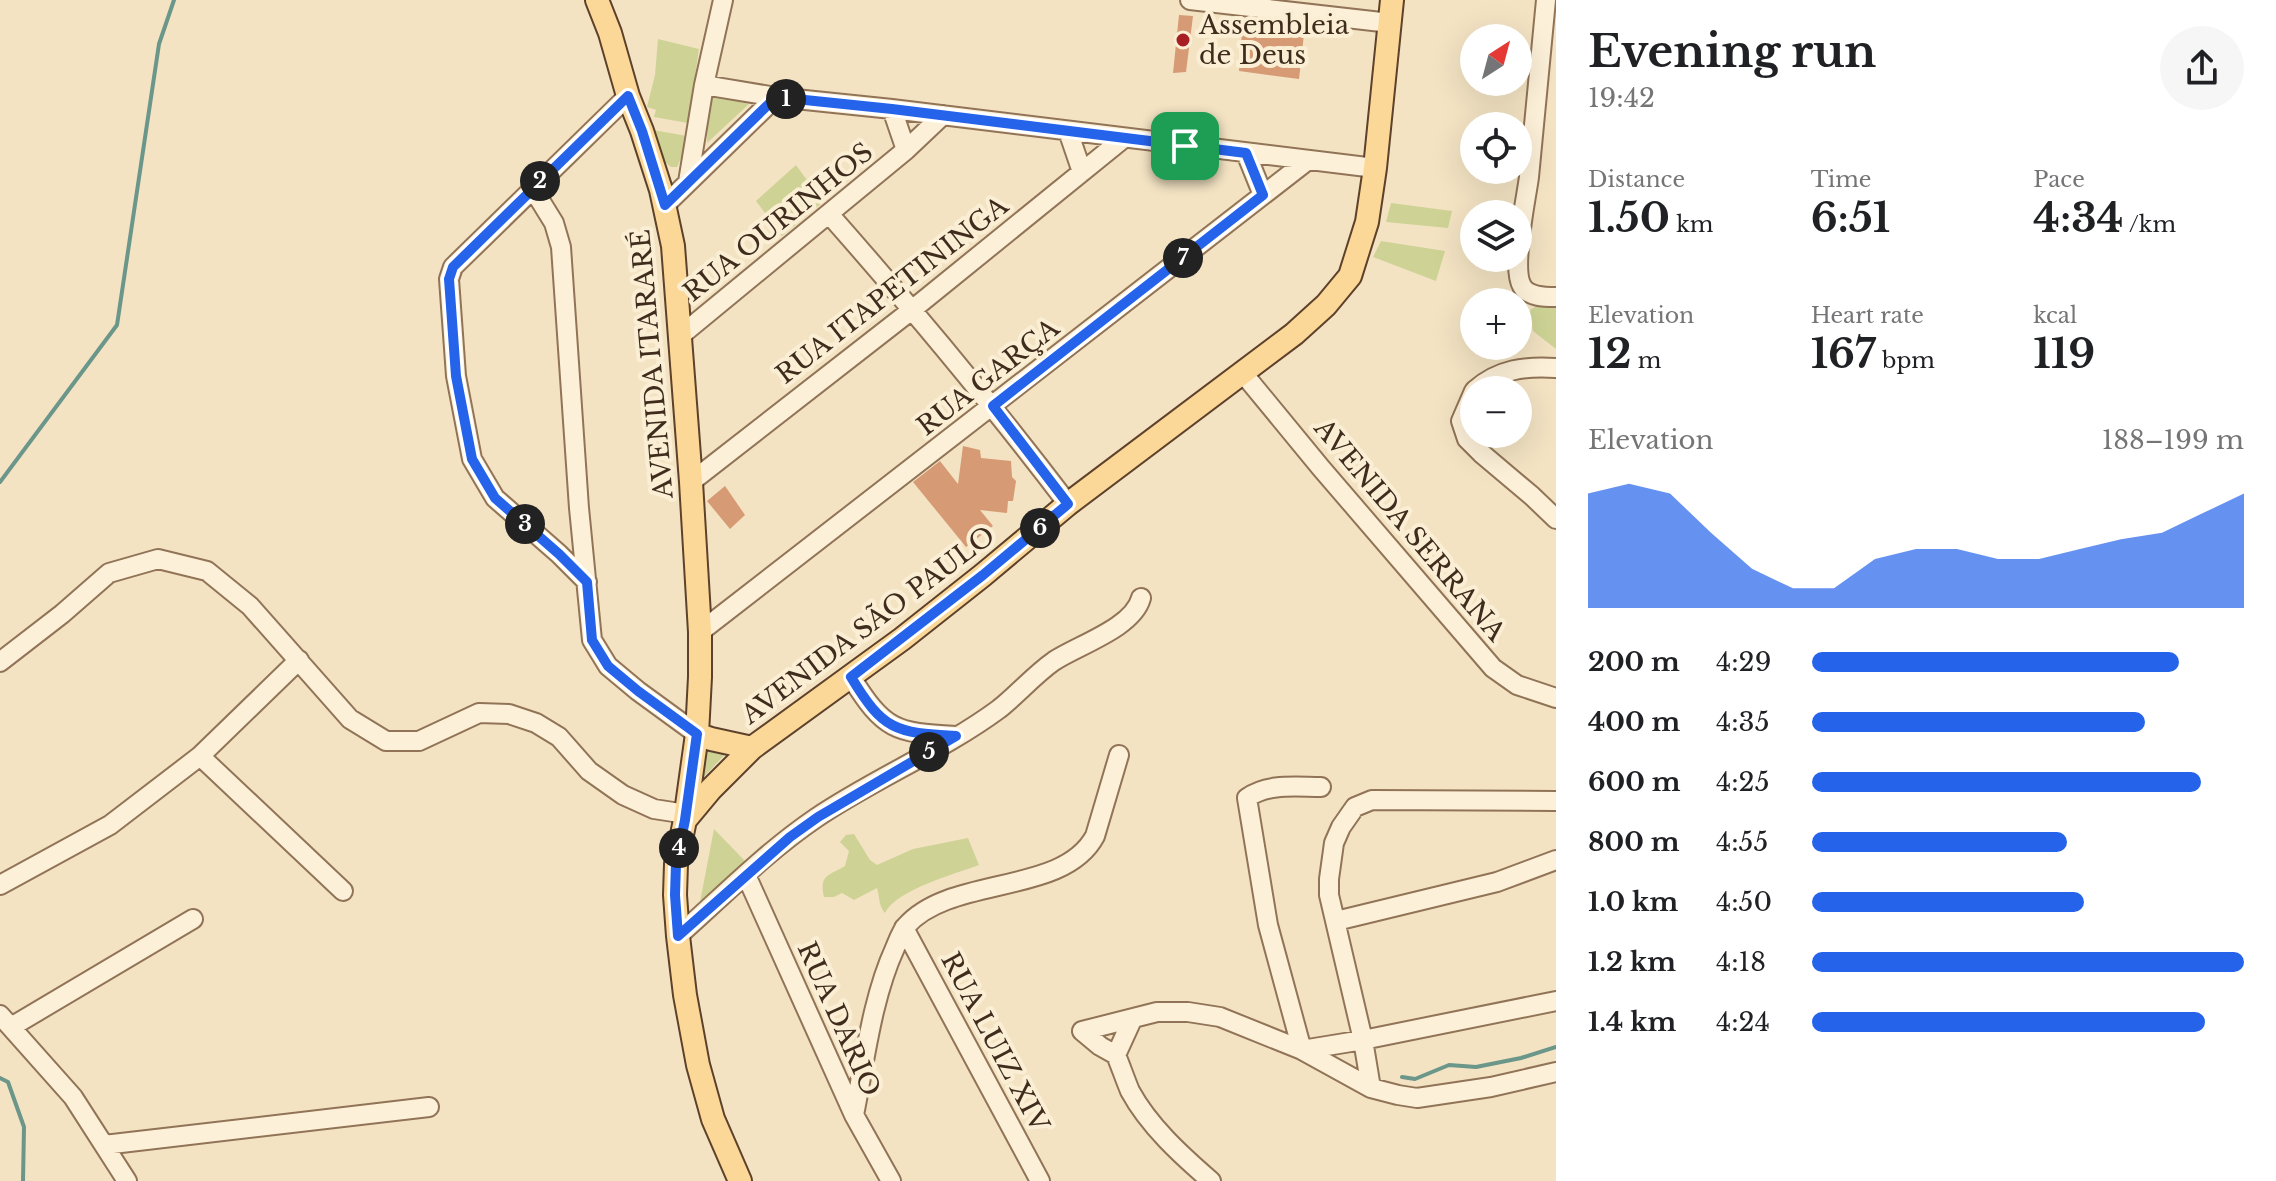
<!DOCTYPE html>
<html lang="en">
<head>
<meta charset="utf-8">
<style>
  :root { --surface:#fff; --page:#f6f6f6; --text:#202124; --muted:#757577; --accent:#2563eb }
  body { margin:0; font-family:"Libre Baskerville",serif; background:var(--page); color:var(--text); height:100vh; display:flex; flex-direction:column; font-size:30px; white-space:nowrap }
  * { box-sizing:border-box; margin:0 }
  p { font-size:26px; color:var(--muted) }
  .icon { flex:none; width:44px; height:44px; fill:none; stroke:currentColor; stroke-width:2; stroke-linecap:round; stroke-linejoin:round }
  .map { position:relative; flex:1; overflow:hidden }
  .details { display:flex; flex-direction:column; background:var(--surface); width:720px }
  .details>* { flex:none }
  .needle { width:52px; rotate:36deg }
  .fabs { position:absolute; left:1460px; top:24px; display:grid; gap:16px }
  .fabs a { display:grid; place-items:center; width:72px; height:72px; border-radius:50%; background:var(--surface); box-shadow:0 8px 32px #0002; font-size:40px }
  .pin { position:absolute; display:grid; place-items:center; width:68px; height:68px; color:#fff; margin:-34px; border-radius:16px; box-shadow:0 4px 12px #0006 }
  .km { position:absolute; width:40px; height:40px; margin:-20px; border-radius:50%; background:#222; color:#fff; font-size:22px; line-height:40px; text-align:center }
  .round { display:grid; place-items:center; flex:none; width:84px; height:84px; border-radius:42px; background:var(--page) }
  .summary { display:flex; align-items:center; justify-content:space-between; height:136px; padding:0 32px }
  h1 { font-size:44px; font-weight:700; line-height:60px }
  .stats { display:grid; grid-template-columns:repeat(3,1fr); gap:12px; height:136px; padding:8px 32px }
  .stats div { display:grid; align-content:center }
  .stats b { font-size:40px; font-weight:700 }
  .stats small { font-size:22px; font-weight:400 }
  .stats p { font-size:22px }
  .chart { height:224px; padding:16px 32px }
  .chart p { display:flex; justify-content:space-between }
  .chart svg { width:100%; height:144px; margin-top:8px; fill:var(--accent); opacity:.7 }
  ul { padding:0 32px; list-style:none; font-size:26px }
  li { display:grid; grid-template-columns:128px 96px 1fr; align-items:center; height:60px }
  li i { height:20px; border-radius:10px; background:var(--accent) }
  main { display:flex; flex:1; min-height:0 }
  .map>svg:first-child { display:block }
  .green { fill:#ced395 }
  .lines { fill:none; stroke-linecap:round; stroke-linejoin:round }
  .stream { stroke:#6b968a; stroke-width:4 }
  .building { fill:#d69a74 }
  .minor-casing { stroke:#917457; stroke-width:22 }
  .major-casing { stroke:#5e412b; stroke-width:26 }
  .minor { stroke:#fdf0d8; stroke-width:18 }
  .major { stroke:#fbd897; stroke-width:22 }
  .route-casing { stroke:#fff; stroke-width:16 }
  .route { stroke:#2563eb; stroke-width:10 }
  .poi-dot { fill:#a71f24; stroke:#faeed4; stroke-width:3 }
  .labels { text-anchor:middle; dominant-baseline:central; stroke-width:8; stroke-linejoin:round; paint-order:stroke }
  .poi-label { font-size:26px; fill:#3f2c1d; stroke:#faeed4; text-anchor:start }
  .street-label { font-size:26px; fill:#3f2c1d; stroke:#faeed4 }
</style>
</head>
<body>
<main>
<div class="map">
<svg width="1556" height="1181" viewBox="0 0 1556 1181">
  <rect width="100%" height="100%" fill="#f3e3c3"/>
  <!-- green -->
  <path class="green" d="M658,39L699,49L688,123L654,117L656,110L647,107L655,75Z
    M708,94L749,104L707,143Z
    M653,130L687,136L683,154L677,167H671L661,159Z
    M796,165L823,202L782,236L756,201Z
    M1391,203L1452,211L1448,228L1386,222Z
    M1381,241L1445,251L1436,281L1373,257Z
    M1556,300V349L1533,331L1530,310L1540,304Z
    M700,744L731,748L700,781Z
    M714,829L746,862L700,902Z
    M854,834L870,860L877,865L913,849L968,838L979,865C955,874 896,890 885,913C878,905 880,897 877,888L854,900L842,893L834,897H824C819,875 828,876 845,866L849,851L840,842L846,835Z"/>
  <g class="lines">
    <!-- stream -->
    <path class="stream" d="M0,482L117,325L159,44L174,0
      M1402,1077L1415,1079L1449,1065L1476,1067L1521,1058L1556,1047
      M0,1078L8,1082L24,1127L23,1181"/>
  </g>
  <!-- building -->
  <path class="building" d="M1179,15L1193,16L1186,72L1173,73Z
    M1243,18L1305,25L1299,79L1239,71Z
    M963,446L980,450L981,458L1011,461L1012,477L1016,481L1013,501H1008L1007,513L980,510L993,526L966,547L913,482L940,461L958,484Z
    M725,486L745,515L730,529L707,501Z"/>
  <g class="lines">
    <defs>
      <path id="minor" d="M1190,0L1390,23
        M1546,0C1540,59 1535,118 1529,177C1526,200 1511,268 1522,286C1528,297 1545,297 1556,297
        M704,85L776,97L892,109L1375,168
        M892,109L906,150
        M1068,131L1082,172
        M1246,153L1263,195
        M688,182L704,85L723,0
        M533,189L554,223L561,247L579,508L592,640L608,666L638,691L697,734
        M665,205L776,97
        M829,214C912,308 992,404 1068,504
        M680,336L906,150L943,115
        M1242,372L1321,468L1493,668L1517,685L1556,698
        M1475,390C1499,369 1525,366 1556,368
        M1474,391L1461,421L1467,439L1481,453L1532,496L1556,519
        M691,482L913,309L1124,138
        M587,582L559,554L495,498L472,459L456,376L449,279L453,267L628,96
        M700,632L1307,161
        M0,662L62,614L109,573L158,559L207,571L250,606L350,719L386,741H419L479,713L509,714L536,723L559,737L589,771L623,795L654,809L686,814
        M851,677C884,730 895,733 956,736
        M200,756L343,891
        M746,875L854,1115L891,1181
        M0,885L110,825L200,756L299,660
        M1336,921L1497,882L1556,860
        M904,928L1040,1181
        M678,936C723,896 766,852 816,818C875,778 942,751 999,709C1018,694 1034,675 1054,661C1078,645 1133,628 1141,598
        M0,1015L73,1097L127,1181
        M1132,1020L1116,1055C1121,1067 1125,1079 1130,1091C1149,1126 1181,1155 1211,1181
        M11,1027L193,919
        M1082,1031L1157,1012H1188L1220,1017L1302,1050L1371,1088L1398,1095L1417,1098L1491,1087L1556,1072
        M1082,1031L1100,1046L1116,1055
        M1302,1050L1268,925L1247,798C1268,783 1296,787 1321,787
        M1302,1050L1363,1040L1556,1001
        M1371,1088L1363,1040L1329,895V879L1334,843L1341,827L1355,807L1372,800L1556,801
        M854,1115C865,1060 872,998 895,948C898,941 901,932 906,926C951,875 1063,896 1095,836L1119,755
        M104,1145L429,1107"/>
      <path id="major" d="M597,0L610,33L628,96L642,131L661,190L673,246L691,482L700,632V677L697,734L685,820L676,864L675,895L678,936L685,995L698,1065L713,1119L740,1181
        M697,734L711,739L752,748
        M686,819L711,789L752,748L902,639L983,575L1068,504L1294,334L1326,305L1350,276L1367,222L1375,168L1392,0"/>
    </defs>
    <!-- minor casing -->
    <use href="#minor" class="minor-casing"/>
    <!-- major casing -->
    <use href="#major" class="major-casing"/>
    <!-- minor -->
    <use href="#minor" class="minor"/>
    <!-- major -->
    <use href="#major" class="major"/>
  </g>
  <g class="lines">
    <defs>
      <path id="route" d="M628,96L642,131L665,205L776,97L892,109L1246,153L1263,195L993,406L1068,504L983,575L851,677C883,730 895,733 956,736L818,817L790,837L678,936L675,895L676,864L685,820L697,734L638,691L608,666L592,640L587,582L559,554L495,498L472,459L456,376L449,279L453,267Z"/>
    </defs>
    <!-- route casing -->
    <use href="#route" class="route-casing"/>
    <!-- route -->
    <use href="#route" class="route"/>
  </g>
  <!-- markers -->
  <circle class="poi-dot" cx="1183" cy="40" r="8"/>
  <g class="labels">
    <!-- poi labels -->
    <g class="poi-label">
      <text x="1199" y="25">Assembleia<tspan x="1199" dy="30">de Deus</tspan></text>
    </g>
    <!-- street labels -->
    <g class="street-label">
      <text transform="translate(778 222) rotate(-39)">RUA OURINHOS</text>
      <text transform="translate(892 290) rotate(-38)">RUA ITAPETININGA</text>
      <text transform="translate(652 364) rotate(-95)">AVENIDA ITARARÉ</text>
      <text transform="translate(988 377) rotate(-38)">RUA GARÇA</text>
      <text transform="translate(1410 530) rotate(50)">AVENIDA SERRANA</text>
      <text transform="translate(868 625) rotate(-37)">AVENIDA SÃO PAULO</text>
      <text transform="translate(839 1019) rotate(66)">RUA DARIO</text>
      <text transform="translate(995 1042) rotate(62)">RUA LUIZ XIV</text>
    </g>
  </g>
</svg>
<div class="fabs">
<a><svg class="needle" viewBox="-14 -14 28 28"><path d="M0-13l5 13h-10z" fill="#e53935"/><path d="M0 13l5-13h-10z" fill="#757577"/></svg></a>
<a><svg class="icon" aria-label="locate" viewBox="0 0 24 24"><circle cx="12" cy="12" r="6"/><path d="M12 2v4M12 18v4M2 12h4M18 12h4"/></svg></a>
<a><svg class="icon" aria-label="layers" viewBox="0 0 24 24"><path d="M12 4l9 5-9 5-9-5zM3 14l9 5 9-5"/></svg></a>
<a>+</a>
<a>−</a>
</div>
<div class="pin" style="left:1185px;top:146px;background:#1e9e55"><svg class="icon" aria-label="arrive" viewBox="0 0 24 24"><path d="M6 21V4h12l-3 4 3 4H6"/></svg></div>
<b class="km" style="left:786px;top:99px">1</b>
<b class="km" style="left:540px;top:181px">2</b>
<b class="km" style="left:525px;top:524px">3</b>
<b class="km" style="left:679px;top:848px">4</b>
<b class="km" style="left:929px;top:752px">5</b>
<b class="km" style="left:1040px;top:528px">6</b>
<b class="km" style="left:1183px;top:258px">7</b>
</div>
<section class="details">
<div class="summary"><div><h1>Evening run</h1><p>19:42</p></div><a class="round"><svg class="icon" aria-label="share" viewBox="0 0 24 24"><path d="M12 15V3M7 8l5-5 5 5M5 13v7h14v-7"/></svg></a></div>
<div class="stats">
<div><p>Distance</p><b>1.50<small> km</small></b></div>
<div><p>Time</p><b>6:51</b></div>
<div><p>Pace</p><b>4:34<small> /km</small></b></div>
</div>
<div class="stats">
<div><p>Elevation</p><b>12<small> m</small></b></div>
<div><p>Heart rate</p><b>167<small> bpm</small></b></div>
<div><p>kcal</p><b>119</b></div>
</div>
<div class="chart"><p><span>Elevation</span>188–199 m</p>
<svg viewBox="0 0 160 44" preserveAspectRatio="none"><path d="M0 44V9L10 6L20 9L30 21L40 32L50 38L60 38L70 29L80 26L90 26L100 29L110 29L120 26L130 23L140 21L150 15L160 9V44z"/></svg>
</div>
<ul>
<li><b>200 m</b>4:29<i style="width:85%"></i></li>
<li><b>400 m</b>4:35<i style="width:77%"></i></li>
<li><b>600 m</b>4:25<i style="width:90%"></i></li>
<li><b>800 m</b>4:55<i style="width:59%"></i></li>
<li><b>1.0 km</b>4:50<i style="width:63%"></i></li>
<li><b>1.2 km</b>4:18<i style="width:100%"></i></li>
<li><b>1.4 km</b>4:24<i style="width:91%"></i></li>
</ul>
</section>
</main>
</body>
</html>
